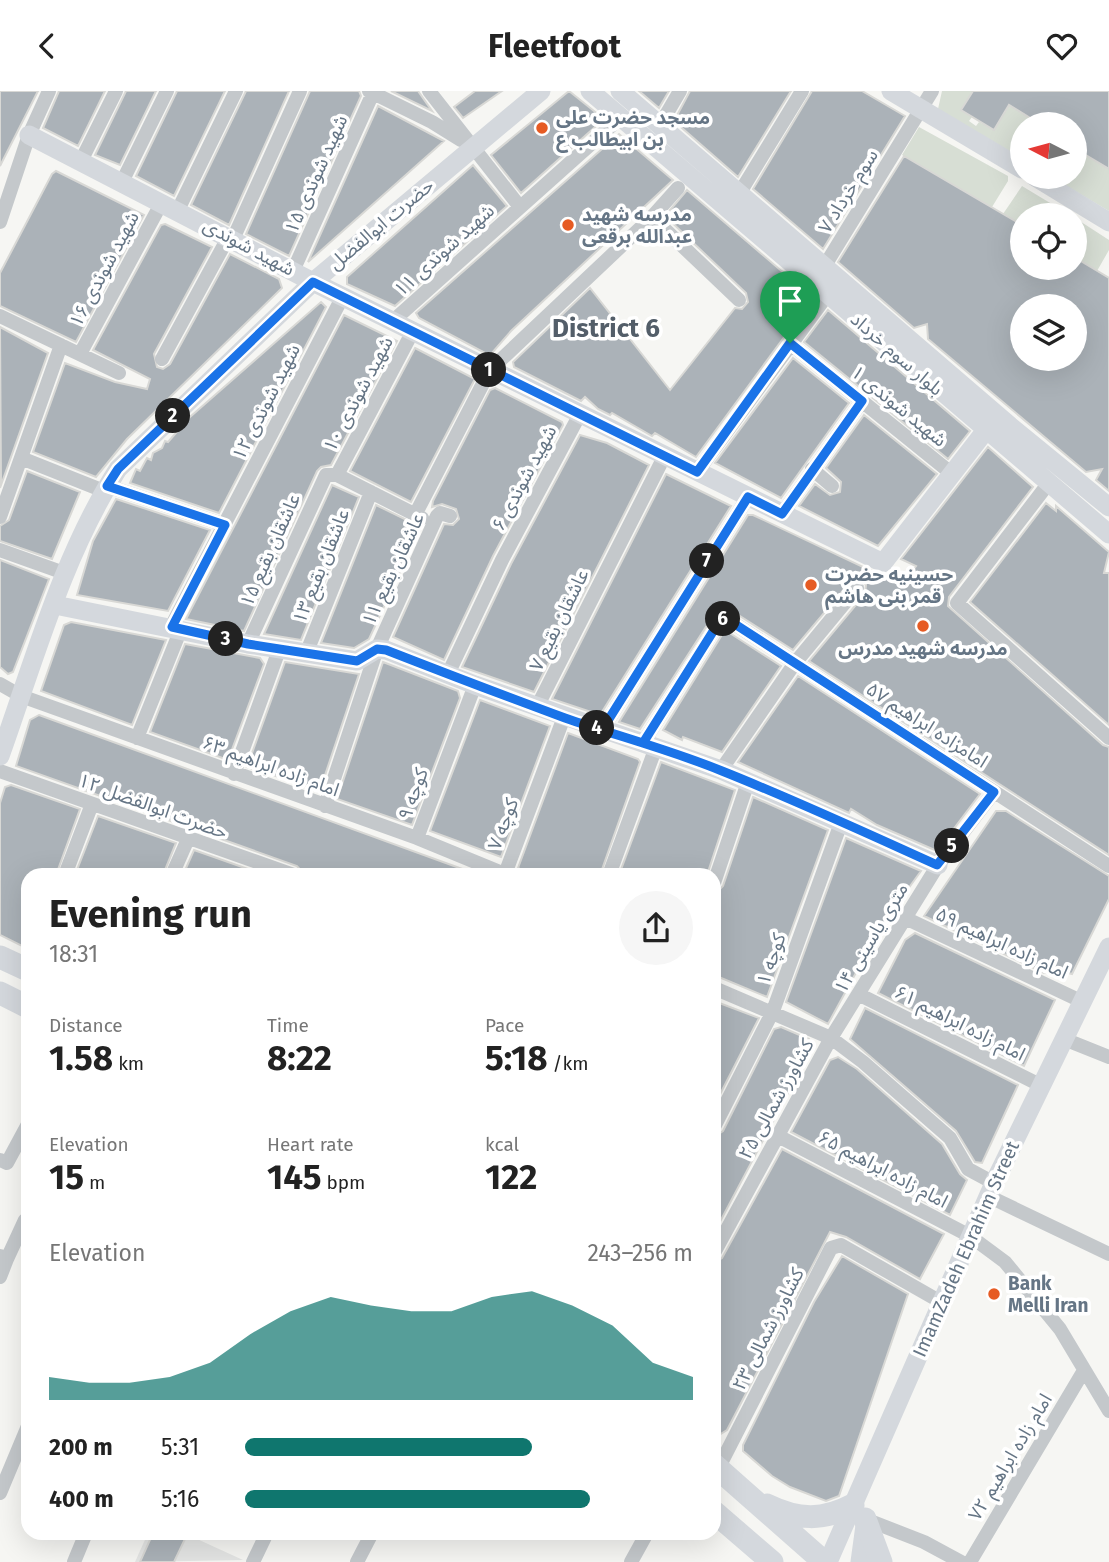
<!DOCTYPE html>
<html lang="en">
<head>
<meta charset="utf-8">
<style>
  :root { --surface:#fff; --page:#f6f6f6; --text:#222; --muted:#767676; --accent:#0f766e }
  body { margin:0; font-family:"Fira Sans","Noto Sans Arabic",sans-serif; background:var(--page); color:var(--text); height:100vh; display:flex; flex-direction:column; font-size:26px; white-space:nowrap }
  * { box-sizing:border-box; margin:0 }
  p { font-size:23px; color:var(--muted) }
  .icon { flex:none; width:38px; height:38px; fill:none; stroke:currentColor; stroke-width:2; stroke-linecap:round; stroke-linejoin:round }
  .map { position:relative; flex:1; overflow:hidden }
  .side { position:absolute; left:21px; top:777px; width:700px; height:672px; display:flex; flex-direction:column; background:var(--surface); border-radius:21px; box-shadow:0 7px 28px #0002 }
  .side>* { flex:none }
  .needle { width:46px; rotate:276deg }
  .controls { position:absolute; left:1010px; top:21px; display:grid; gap:14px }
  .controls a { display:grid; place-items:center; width:77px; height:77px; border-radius:50%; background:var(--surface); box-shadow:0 7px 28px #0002; font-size:35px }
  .pin { position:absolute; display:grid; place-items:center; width:60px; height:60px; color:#fff; margin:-72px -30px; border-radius:50% 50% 50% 0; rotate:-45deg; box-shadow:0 0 7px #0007 }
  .pin .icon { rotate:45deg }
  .km { position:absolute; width:35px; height:35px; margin:-18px; border-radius:50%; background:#222; color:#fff; font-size:19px; line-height:35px; text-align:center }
  .round { display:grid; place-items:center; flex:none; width:74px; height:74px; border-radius:37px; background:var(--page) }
  .overview { display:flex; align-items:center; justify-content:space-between; height:119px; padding:0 28px }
  h1 { font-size:38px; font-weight:700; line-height:52px }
  .figures { display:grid; grid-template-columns:repeat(3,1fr); gap:10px; height:119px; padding:7px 28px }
  .figures div { display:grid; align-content:center }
  .figures b { font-size:35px; font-weight:700 }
  .figures small { font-size:19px; font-weight:400 }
  .figures p { font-size:19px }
  .chart { height:196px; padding:14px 28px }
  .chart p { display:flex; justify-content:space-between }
  .chart svg { width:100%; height:126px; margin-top:7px; fill:var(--accent); opacity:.7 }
  ul { padding:0 28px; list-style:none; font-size:23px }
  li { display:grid; grid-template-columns:112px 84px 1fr; align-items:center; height:52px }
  li i { height:18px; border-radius:9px; background:var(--accent) }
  header { display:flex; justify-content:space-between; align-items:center; height:91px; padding:0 28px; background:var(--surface); font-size:32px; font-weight:700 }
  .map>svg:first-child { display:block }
  .built { fill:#e4e5e4 }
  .green { fill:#d7ded4 }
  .building { fill:#abb2b8; stroke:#d8d8d5; stroke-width:2; fill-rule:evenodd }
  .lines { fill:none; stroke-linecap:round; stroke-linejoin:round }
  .street { stroke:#c4c8cb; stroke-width:14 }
  .secondary { stroke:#d4d8dd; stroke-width:19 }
  .primary { stroke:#d4d8dd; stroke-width:23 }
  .route-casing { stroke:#fff; stroke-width:14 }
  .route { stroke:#1a73e8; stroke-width:9 }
  .poi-dot { fill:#e65b23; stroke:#fff; stroke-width:2.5 }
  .labels { text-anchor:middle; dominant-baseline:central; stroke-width:7; stroke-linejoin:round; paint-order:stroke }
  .poi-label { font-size:19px; font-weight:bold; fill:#657585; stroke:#fff; text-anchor:start }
  .street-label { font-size:19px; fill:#657585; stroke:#fff }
  .district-label { font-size:26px; font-weight:bold; fill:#535e69; stroke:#fff }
</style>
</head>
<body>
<header><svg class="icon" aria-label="back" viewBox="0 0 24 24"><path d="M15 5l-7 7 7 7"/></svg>Fleetfoot<svg class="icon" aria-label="heart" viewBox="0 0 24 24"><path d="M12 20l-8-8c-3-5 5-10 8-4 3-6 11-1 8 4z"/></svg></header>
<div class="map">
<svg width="1109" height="1471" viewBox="0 0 1109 1471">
  <rect width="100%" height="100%" fill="#f6f6f3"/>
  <!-- built -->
  <path class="built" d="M148,1442H184L243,1469L135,1471Z"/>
  <!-- green -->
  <path class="green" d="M942,0H973L961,19L972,26L969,30L976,35L979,31L994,39L1009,14L1040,33H1022V63L1015,67L938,18Z
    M919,36L1008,85V90L992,116L902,64Z
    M1075,57L1109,78V120L1051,86H1074Z
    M1022,95L1070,124H1022V134L1003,123Z
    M1075,127L1109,149V159L1097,180L1075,166Z"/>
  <!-- building -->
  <path class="building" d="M0,0H38L0,75Z
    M59,0H105L78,55L43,37Z
    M126,0H156L120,74L95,64Z
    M177,0H225L174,105L136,85Z
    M246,0H289L229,134L191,114Z
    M310,0H359L361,5L289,165L246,143Z
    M391,0H418L432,20Z
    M475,0H502L463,27L454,16Z
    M569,0L604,28L521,102L491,64Z
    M639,0H669L659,17Z
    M690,0H791L738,86L674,30Z
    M812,0H862L905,25L823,158L753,98Z
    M973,0H1109V78L1074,57V33H1040L1009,14L994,39L961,19Z
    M378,15L444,50L308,171Z
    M619,43L673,89L511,240L492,262H485L419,227L416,222Z
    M904,65L1022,134V177H1074V166L1109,187V400L1096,389L1102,378L1086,381L928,248L927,233L914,237L838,171ZM1022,215H1074V268H1022Z
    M473,74L507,115L395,215L347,193V186Z
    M56,80L144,124L76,251L0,215V182L52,83Z
    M687,99L813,207L696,366L655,342L652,345L612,322L610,324L598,318L585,306L581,310L514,276L513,271L590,197L670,299L735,217L742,218L748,211L746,202L665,125Z
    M165,133L212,156L154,263L157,276L163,278L170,273L230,163L279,188L282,197L127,348L96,386L33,361L65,272L115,291L147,298L150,288L93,259L161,134Z
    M321,211L326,216L219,422L130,392L136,378L140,380L147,367L151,369L153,362L162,357L165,350L168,351L190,326Z
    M828,219L970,340L948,368L804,251Z
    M344,224L397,250L331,374L321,376L317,380L244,540L186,528Z
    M0,236L48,262L0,397L1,392Z
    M415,257L475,288L411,411L350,380Z
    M793,267L849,312L781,407L715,372Z
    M495,297L562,331L563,334L493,465L444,569L393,546L444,433L453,434L459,428L456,418L442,413L432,416L433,410L490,299Z
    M864,324L937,383L878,455L799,415L815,393L830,404L840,401L841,391L826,377Z
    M580,344L607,352L649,374L534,601L462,576L511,473Z
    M988,356L1033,396L949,506L948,515L1103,654L1109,656V764L809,570L865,503L866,494L859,488L850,491L793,559L732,520L715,522L640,638L619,631L748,424H753L901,494L916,475L901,468Z
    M27,380L80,401L52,468L0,450V435L9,429Z
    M666,383L731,415L600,624L552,608Z
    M332,394L359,406L301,549L264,543Z
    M116,408L210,439L168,520L77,504L93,450Z
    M1046,412L1056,420V415L1109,461L1104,482H1109V634L970,511Z
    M376,414L421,436L369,548L354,557L321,552Z
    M0,469L49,488L13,581L8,583L0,576Z
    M71,531L166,549L132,634L41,600L64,534Z
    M725,539L781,575L722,661L683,646L682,649L663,639Z
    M185,553L260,567L264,573L228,669L150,641Z
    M285,571L359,583L320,699L247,676Z
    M383,571L458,600L460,607L412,734L337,708Z
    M798,585L980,703L937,760L877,734L851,718L849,722L738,671Z
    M480,609L550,635L501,766L430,740Z
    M39,624L476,783V784L303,782L297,775L16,675L30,629Z
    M568,642L638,668L640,671L600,784H531L518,777Z
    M661,671L735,699L707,784H619Z
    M11,694L80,718L56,784H28V858L0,844V712L5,696Z
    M753,706L828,739L767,906L714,884V804L723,795Z
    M996,720H1006L1109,785V808L1072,883L1054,878L1044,882L924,825Z
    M98,725L176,752L163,784H75Z
    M846,747L921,780L882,834L828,933L786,911Z
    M194,759L265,784H183Z
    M915,842L1055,909L1024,975L878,902L905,849Z
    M714,910L759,927L714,1015Z
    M865,917L1018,994L982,1072L975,1071L956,1040L850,948Z
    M781,936L809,948L812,957L714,1142V1046L723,1040L774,938Z
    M838,966L857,978L942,1053L960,1083L967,1089L950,1124L791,1041L830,969Z
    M782,1058L944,1143L920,1188L846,1146L830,1141L727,1339L719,1344L714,1339V1172L722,1167Z
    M842,1165L908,1203L839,1405L826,1410L790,1396L772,1385L743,1360V1354L814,1211Z
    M153,1442H170L185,1448L174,1471H140Z"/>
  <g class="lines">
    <!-- street -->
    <path class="street" d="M369,0L432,31L461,49
      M429,0L520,116
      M660,34L680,0
      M81,70L116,0
      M122,91L167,0
      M739,103L802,0
      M178,119L236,0
      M652,126L739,209
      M0,131L29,44L49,0
      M233,148L300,0
      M824,176L932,0
      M293,180L373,2
      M0,225L119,282
      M394,229L620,27
      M790,252L951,382
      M80,263L162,111
      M162,268L229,145
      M21,367L104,400
      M812,378L832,395
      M697,381L828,203
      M337,384L413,240
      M1048,393L957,512L1109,647
      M107,395L225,434
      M782,423L862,310
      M415,424L490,279L652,126L678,97
      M0,426L61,254
      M0,459L67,483
      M171,536L343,205
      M248,553L326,384H337L422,427
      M306,563L371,401
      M448,583L502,469L580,323
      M0,593L21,605L417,747L507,784
      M537,616L664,366
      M602,639L748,406
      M137,647L181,538
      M643,652L719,531L727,528L1109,775
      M721,679L795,572L857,497
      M0,680L294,784
      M234,683L279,559
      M325,715L377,558L437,425L440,422L450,425
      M417,747L475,594
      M505,783L564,626
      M65,784L92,713
      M172,784L188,748
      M609,784L656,656
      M714,792L748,691
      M905,827L1083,911
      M714,897L831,947L863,971L950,1047L968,1078L994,1092
      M860,904L1042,995
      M1064,948L1109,966
      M714,1036L773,920L841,732
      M778,1045L970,1145L1005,1171L1060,1238L1109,1320
      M0,1069L7,1072L28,1033
      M988,1105L1109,1163
      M714,1162L831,947L938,774L994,701
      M0,1165L7,1168L25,1129L28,1131
      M0,1186L7,1168
      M718,1378L831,1157L841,1154L941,1211
      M0,1402L28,1335
      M865,1428L924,1451L961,1471
      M74,1471L86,1442
      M253,1471L267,1442
      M357,1471L372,1442
      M631,1471L647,1442
      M970,1471L1083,1281"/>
    <!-- secondary -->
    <path class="secondary" d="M590,0L1109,443
      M620,0L1010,335L1109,416
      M891,0L1022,78
      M29,44L313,191L883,472L986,339
      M1035,86L1109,131
      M55,514L248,553L357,570L377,558L386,559L475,594L721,679L938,774
      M0,665C34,570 63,464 118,378L313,191L541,0
      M828,1471L994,1092L1109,856
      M860,1471L866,1427"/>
    <!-- primary -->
    <path class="primary" d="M0,866L28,879
      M0,902L28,916
      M714,1374L824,1471
      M767,1414C798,1429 823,1430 853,1414
      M714,1421L772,1471
      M865,1428L881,1471"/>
  </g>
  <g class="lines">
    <defs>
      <path id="route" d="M790,252L697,381L313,191L118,378L107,395L225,434L172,536L248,553L357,570L377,558L386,559C445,582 505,605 565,627C617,645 671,659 722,680C795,709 866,742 937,774L994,701L727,528L719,531L643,652L602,639L748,406L782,423L862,310L790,252"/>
    </defs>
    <!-- route casing -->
    <use href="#route" class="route-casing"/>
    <!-- route -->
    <use href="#route" class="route"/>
  </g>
  <!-- markers -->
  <g class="poi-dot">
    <circle cx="542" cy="37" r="7"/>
    <circle cx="568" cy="134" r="7"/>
    <circle cx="811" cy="494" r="7"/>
    <circle cx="923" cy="535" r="7"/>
    <circle cx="994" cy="1203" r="7"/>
  </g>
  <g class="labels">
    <!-- poi labels -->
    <g class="poi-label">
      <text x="556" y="26">مسجد حضرت علی<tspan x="556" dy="22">بن ابیطالب ع</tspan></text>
      <text x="582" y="123">مدرسه شهید<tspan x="582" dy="22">عبدالله برقعی</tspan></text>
      <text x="825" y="483">حسینیه حضرت<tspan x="825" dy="22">قمر بنی هاشم</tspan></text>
      <text x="923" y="557" text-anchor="middle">مدرسه شهید مدرس</text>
      <text x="1008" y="1192">Bank<tspan x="1008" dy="22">Melli Iran</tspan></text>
    </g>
    <!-- street labels -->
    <g class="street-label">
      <text transform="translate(316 83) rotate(-66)">شهید شوندی ۱۵</text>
      <text transform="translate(848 100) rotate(-58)">سوم خرداد ۷</text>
      <text transform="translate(381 133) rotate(-40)">حضرت ابوالفضل</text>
      <text transform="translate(249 156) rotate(28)">شهید شوندی</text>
      <text transform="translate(444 159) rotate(-42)">شهید شوندی ۱۱</text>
      <text transform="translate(104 178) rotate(-62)">شهید شوندی ۱۶</text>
      <text transform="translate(897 263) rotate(41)">بلوار سوم خرداد</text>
      <text transform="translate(358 303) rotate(-62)">شهید شوندی ۱۰</text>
      <text transform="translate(266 311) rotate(-63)">شهید شوندی ۱۲</text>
      <text transform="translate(899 315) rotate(39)">شهید شوندی ۱</text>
      <text transform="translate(524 387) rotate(-62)">شهید شوندی ۶</text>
      <text transform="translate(270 459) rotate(-66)">عاشقان بقیع ۱۵</text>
      <text transform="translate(321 475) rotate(-68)">عاشقان بقیع ۱۳</text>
      <text transform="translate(393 478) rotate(-65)">عاشقان بقیع ۱۱</text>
      <text transform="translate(559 529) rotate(-64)">عاشقان بقیع ۷</text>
      <text transform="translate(927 634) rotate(33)">امامزاده ابراهیم ۵۷</text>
      <text transform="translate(271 675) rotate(20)">امام زاده ابراهیم ۶۳</text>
      <text transform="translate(413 703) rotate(-70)">کوچه ۹</text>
      <text transform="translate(153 715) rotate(20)">حضرت ابوالفضل ۱۲</text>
      <text transform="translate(503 733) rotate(-69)">کوچه ۷</text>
      <text transform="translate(871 847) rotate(-59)">۱۴ متری یاسینی</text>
      <text transform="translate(1002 852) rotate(25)">امام زاده ابراهیم ۵۹</text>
      <text transform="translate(771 868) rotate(-71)">کوچه ۱</text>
      <text transform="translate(960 932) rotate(27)">امام زاده ابراهیم ۶۱</text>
      <text transform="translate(776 1008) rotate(-61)">کشاورز شمالی ۲۵</text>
      <text transform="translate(883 1078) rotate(28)">امام زاده ابراهیم ۶۵</text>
      <text transform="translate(966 1158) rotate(-66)">ImamZadeh Ebrahim Street</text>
      <text transform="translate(768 1238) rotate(-63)">کشاورز شمالی ۲۳</text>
      <text transform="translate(1010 1366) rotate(-59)">امام زاده ابراهیم ۷۲</text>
    </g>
    <!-- district labels -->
    <g class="district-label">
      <text x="606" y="237">District 6</text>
    </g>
  </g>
</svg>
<div class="controls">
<a><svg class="needle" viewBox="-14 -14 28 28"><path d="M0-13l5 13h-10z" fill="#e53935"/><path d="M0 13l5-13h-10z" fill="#767676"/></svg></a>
<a><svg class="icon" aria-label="locate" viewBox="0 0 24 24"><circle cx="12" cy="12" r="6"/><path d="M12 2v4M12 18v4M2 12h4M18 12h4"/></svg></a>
<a><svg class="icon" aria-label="layers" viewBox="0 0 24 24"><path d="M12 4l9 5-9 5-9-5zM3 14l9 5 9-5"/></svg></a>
</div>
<div class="pin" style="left:790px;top:252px;background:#1e9e55"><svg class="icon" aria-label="arrive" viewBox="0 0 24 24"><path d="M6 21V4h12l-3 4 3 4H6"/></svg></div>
<b class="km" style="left:489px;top:279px">1</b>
<b class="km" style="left:173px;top:325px">2</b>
<b class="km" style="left:226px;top:548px">3</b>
<b class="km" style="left:597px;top:637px">4</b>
<b class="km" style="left:952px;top:755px">5</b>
<b class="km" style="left:723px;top:528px">6</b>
<b class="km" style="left:707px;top:470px">7</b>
<section class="side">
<div class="overview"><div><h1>Evening run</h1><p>18:31</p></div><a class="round"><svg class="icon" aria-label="share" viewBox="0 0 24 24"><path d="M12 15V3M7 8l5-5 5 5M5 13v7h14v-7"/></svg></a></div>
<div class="figures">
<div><p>Distance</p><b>1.58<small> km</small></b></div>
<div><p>Time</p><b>8:22</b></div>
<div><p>Pace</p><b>5:18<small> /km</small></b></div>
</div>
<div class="figures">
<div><p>Elevation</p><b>15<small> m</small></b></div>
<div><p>Heart rate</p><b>145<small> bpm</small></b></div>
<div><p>kcal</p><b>122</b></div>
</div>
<div class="chart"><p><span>Elevation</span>243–256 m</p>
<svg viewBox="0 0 160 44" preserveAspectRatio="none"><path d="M0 44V36L10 38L20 38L30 36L40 31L50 21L60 13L70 8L80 11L90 13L100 13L110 8L120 6L130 11L140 18L150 31L160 36V44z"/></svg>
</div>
<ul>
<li><b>200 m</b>5:31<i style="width:64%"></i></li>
<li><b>400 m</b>5:16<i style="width:77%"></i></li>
</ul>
</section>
</div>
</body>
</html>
